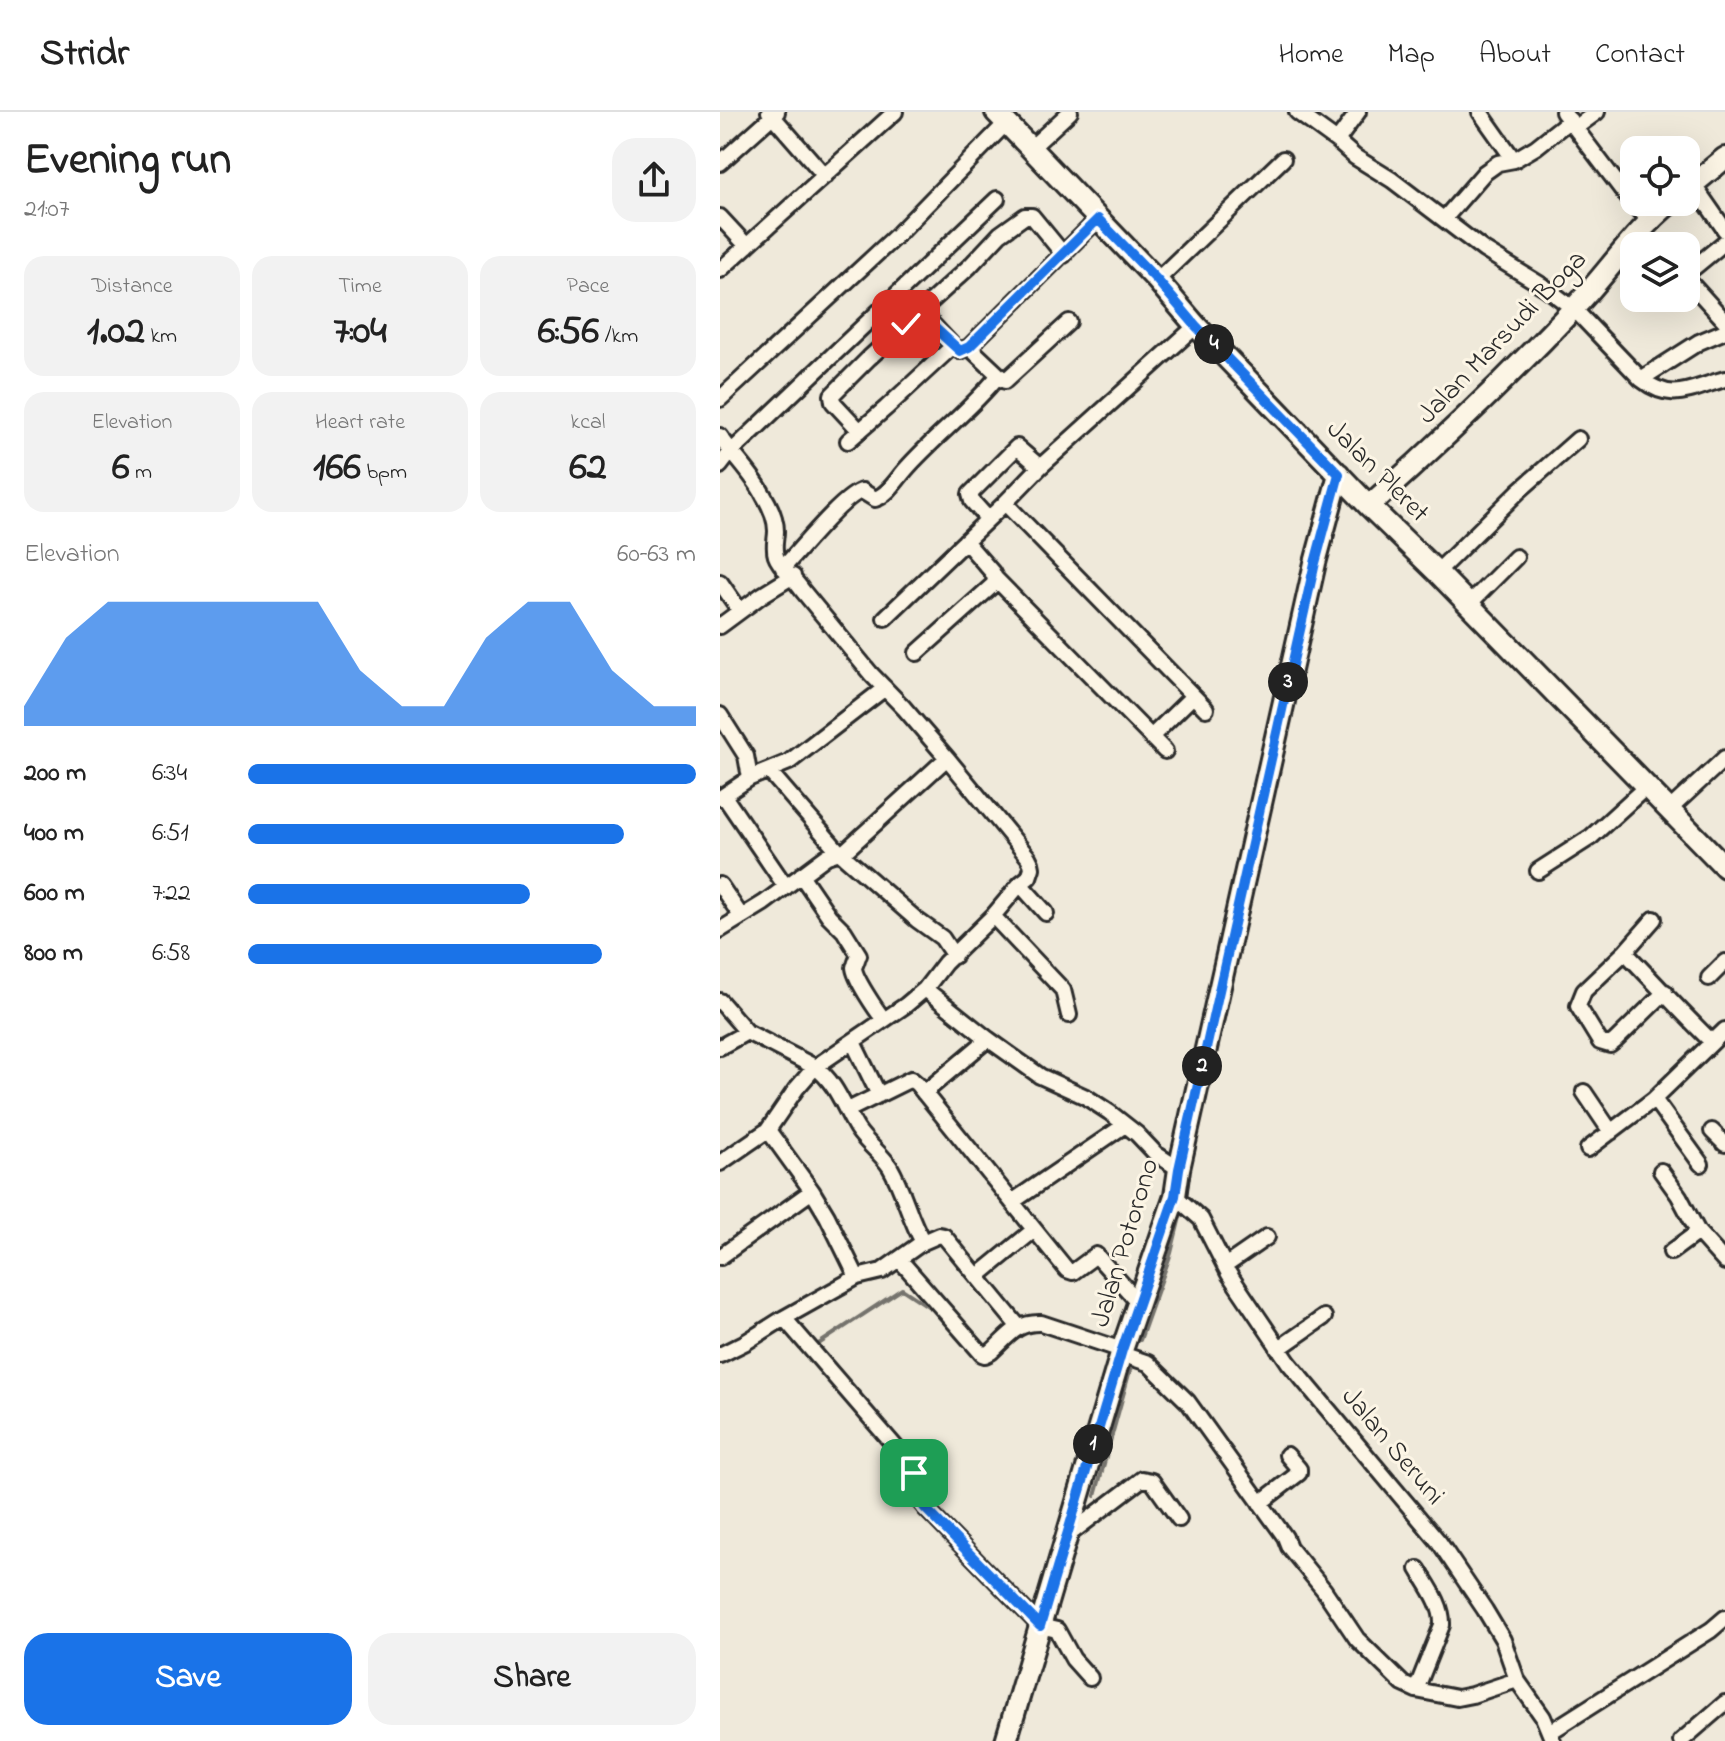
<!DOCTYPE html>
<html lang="en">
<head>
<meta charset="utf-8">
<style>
  :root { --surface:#fff; --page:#f2f2f2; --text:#222; --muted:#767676; --line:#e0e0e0; --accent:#1a73e8 }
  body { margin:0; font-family:"Indie Flower",sans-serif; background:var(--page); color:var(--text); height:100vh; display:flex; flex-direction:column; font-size:30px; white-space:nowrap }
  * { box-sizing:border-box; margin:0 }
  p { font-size:26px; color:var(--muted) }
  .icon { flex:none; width:44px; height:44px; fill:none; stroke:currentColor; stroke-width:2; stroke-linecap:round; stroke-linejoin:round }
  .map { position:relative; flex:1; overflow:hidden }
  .drawer { display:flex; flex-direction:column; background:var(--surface); width:720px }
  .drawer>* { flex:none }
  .tools { position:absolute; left:900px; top:24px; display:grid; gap:16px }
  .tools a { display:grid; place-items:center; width:80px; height:80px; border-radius:16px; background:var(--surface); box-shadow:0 8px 32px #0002; font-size:40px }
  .pin { position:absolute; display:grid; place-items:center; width:68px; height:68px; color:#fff; margin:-34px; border-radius:16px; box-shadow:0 4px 12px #0006 }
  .km { position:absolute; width:40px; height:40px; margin:-20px; border-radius:50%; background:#222; color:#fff; font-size:22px; line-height:40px; text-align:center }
  .round { display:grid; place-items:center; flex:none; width:84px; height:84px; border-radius:24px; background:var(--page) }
  .overview { display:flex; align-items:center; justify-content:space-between; height:136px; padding:0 24px }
  h1 { font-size:44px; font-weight:700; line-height:60px }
  .metrics { display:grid; grid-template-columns:repeat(3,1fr); gap:12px; height:136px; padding:8px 24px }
  .metrics div { display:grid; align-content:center; border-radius:20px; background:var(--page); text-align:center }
  .metrics b { font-size:40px; font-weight:700 }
  .metrics small { font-size:22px; font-weight:400 }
  .metrics p { font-size:22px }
  .chart { height:224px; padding:16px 24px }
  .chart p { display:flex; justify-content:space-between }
  .chart svg { width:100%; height:144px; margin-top:8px; fill:var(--accent); opacity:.7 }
  .button { display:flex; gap:16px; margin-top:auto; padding:16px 24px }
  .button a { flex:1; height:92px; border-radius:24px; background:var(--accent); color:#fff; font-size:32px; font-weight:700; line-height:92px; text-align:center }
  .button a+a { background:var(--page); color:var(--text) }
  ul { padding:0 24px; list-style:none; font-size:26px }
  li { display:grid; grid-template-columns:128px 96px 1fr; align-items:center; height:60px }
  li i { height:20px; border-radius:10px; background:var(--accent) }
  header { display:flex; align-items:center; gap:48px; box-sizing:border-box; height:112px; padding:0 40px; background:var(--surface); border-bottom:2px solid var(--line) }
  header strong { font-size:38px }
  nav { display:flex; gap:44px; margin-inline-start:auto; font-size:28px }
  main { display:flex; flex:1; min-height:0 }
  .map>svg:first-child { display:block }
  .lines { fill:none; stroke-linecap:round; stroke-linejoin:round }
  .stream { stroke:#75736d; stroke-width:4 }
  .street-casing { stroke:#2b2b2b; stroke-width:20 }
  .secondary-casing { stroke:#2b2b2b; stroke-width:26 }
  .street { stroke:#fcf5e5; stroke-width:14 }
  .secondary { stroke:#fcf5e5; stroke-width:20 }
  .route-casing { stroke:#fff; stroke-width:16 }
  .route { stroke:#1a73e8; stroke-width:10 }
  .labels { text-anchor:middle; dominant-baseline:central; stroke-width:6; stroke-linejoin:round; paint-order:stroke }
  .street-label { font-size:28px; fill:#2b2b2b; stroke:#fcf5e5 }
</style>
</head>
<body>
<header>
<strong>Stridr</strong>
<nav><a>Home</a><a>Map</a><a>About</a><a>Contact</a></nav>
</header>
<main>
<section class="drawer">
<div class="overview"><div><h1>Evening run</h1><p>21:07</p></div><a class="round"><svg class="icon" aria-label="share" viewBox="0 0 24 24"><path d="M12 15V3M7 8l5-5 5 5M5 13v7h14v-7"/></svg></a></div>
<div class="metrics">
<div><p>Distance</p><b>1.02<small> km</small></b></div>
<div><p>Time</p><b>7:04</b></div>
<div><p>Pace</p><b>6:56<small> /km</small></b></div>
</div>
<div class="metrics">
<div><p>Elevation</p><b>6<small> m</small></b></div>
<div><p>Heart rate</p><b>166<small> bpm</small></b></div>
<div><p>kcal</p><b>62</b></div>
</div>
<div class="chart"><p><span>Elevation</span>60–63 m</p>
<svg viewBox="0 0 160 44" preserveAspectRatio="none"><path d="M0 44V38L10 17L20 6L30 6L40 6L50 6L60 6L70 6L80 27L90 38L100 38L110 17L120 6L130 6L140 27L150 38L160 38V44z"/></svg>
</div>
<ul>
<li><b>200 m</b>6:34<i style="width:100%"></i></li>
<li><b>400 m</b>6:51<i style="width:84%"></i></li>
<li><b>600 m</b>7:22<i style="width:63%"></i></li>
<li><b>800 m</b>6:58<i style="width:79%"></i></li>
</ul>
<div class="button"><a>Save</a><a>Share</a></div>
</section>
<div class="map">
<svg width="1005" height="1629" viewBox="0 0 1005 1629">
  <rect width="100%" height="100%" fill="#efe9da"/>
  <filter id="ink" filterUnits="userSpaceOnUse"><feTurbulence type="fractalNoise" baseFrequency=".0125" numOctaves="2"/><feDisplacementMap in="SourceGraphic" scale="16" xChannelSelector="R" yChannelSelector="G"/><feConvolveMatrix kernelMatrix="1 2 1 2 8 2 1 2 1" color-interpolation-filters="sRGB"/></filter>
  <g filter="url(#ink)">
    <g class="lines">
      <!-- stream -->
      <path class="stream" d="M291,0L369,83
        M461,182L587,315
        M466,1084L470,1051
        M420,1228L451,1141L462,1097
        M97,1233L182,1177L217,1200
        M420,1253L465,1297
        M375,1384L412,1251"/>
      <defs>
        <path id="street" d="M49,0L105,64
          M577,0L617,29L635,45L672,68L764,138L826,176L854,197L921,267C953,292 971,276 1005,267
          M760,0L794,48L816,35L850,8
          M843,0L909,87L929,108
          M855,16L877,0
          M617,29L638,0
          M311,36L350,0
          M0,51L57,0
          M973,72L1005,118
          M0,105L27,134
          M724,107L764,61L778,51L794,48
          M0,158L175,0
          M966,162L1005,130
          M966,166L1005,209
          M437,168L563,47
          M201,200L233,234
          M349,210L285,269L249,235L378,107
          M921,267L979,230L1005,219
          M0,287L177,123L286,11
          M140,319L113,290L112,283L149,246L250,154L280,122L305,104H312L344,143
          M0,324C14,345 33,362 44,384C50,394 56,408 56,419C56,427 53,435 56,444C59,454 75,467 82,478L151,562L184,596L227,646L308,745L311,751L312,756L309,765L300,772L273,804L225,851L205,877L186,893L95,955L76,977L48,1018L0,1051
          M128,329L166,296L233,234L240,239L249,235
          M0,354L10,341L277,87
          M285,391L486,597
          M268,407L252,389L250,382L297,335L320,355
          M63,456C78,440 125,382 142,379L155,387C168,383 177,367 186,357C215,324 251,298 278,264
          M717,460L799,379L858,327
          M275,466L445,639
          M0,470L20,499
          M748,493L796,445
          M165,506L285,391L320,355L476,214
          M0,514L42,483L73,464
          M197,541L274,472L275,466L272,460L245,429
          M0,603L26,644L30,666L0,686
          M431,625L472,585
          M49,659L119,740
          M30,666L69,650L165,576
          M4,684L66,775
          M950,697L1005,646
          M123,741L227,646
          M818,759L871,725L927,674
          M81,763L109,804L124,819L139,843C138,844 135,854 134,855C134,866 157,899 164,908
          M300,772L326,801
          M0,773L21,804
          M273,804L343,878L349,903
          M934,807L905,840C934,870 962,901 992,930
          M0,818L44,791L107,744L119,740L197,808L222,826L234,844
          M905,840L864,879L858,894L880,930L890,933L895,929L945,880
          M989,866L1005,850
          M205,877L268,927L320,964L366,985L389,1000L417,1022L436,1042L459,1057
          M0,889L27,920
          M133,930L159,983
          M0,935L27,920L95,955C116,970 124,996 137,1017C146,1031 161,1041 170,1055C184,1079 189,1106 203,1130L162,1159L137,1165L64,1206L26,1230L0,1243
          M864,980L891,1020
          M204,981L268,927
          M934,987L981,1052
          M128,998L191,967L197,972L347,1158L353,1160L376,1143L419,1191
          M48,1018L92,1079L107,1104L137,1165
          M992,1019L1005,1032
          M868,1037L934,987L1005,918
          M941,1059L959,1084L978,1120
          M455,1084L481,1107L509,1162L569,1251L719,1430L765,1498L783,1528L797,1568L823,1605L833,1629
          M292,1090L405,1013
          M203,1130L219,1123L224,1124L298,1214
          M951,1140L978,1120L1005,1150
          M0,1145L92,1079
          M179,1147L262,1242L265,1243L271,1240C288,1225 296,1210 321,1211L402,1238
          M505,1154L547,1125
          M258,1164L314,1118
          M64,1206L192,1354C195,1362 191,1365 191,1373C191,1381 201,1390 205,1396L320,1514L337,1518L353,1547L370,1566
          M558,1237L604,1205
          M401,1242L428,1251L468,1290L565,1425L569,1435L604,1478L637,1527L683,1572L696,1578L737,1586L752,1583L797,1568
          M540,1391L579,1361V1357L567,1343
          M347,1424L422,1367L432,1369L459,1407
          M696,1578L722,1513C723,1493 708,1474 698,1457
          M830,1620L991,1518L1005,1506
          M961,1629L1005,1591"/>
        <path id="secondary" d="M276,0L437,168L476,214L649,394L717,460L1005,755
          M966,78L1005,46
          M649,394C721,330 790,264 856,194C888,160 914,120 951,90
          M286,1629L402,1238L455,1084L459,1057L595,451L619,362"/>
      </defs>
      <!-- street casing -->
      <use href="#street" class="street-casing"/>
      <!-- secondary casing -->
      <use href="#secondary" class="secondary-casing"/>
      <!-- street -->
      <use href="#street" class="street"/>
      <!-- secondary -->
      <use href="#secondary" class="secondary"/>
    </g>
  </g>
  <g class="lines" filter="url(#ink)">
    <defs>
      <path id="route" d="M186,212L201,200L217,218L240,239L249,235L378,107L437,168L476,214L619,362L595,451L459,1057L455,1084L402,1238L320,1514L205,1396C195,1382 189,1379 194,1361"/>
    </defs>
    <!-- route casing -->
    <use href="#route" class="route-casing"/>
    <!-- route -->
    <use href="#route" class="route"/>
  </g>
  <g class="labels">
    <!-- street labels -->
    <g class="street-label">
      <text transform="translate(783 226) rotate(-46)">Jalan Marsudi Boga</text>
      <text transform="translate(657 360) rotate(45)">Jalan Pleret</text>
      <text transform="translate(406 1131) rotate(-73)">Jalan Potorono</text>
      <text transform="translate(672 1335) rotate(50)">Jalan Seruni</text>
    </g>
  </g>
</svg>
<div class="tools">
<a><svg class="icon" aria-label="locate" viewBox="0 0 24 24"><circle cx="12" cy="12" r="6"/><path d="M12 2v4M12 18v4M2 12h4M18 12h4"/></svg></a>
<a><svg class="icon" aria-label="layers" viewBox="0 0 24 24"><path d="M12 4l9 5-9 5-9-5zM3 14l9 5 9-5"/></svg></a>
</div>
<div class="pin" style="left:194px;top:1361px;background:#1e9e55"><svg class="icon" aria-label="arrive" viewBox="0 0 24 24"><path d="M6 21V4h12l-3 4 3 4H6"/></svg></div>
<div class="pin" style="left:186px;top:212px;background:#d93025"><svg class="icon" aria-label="check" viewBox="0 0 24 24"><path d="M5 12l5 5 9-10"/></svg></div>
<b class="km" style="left:373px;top:1332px">1</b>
<b class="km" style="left:482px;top:954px">2</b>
<b class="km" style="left:568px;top:570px">3</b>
<b class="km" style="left:494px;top:232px">4</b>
</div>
</main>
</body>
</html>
